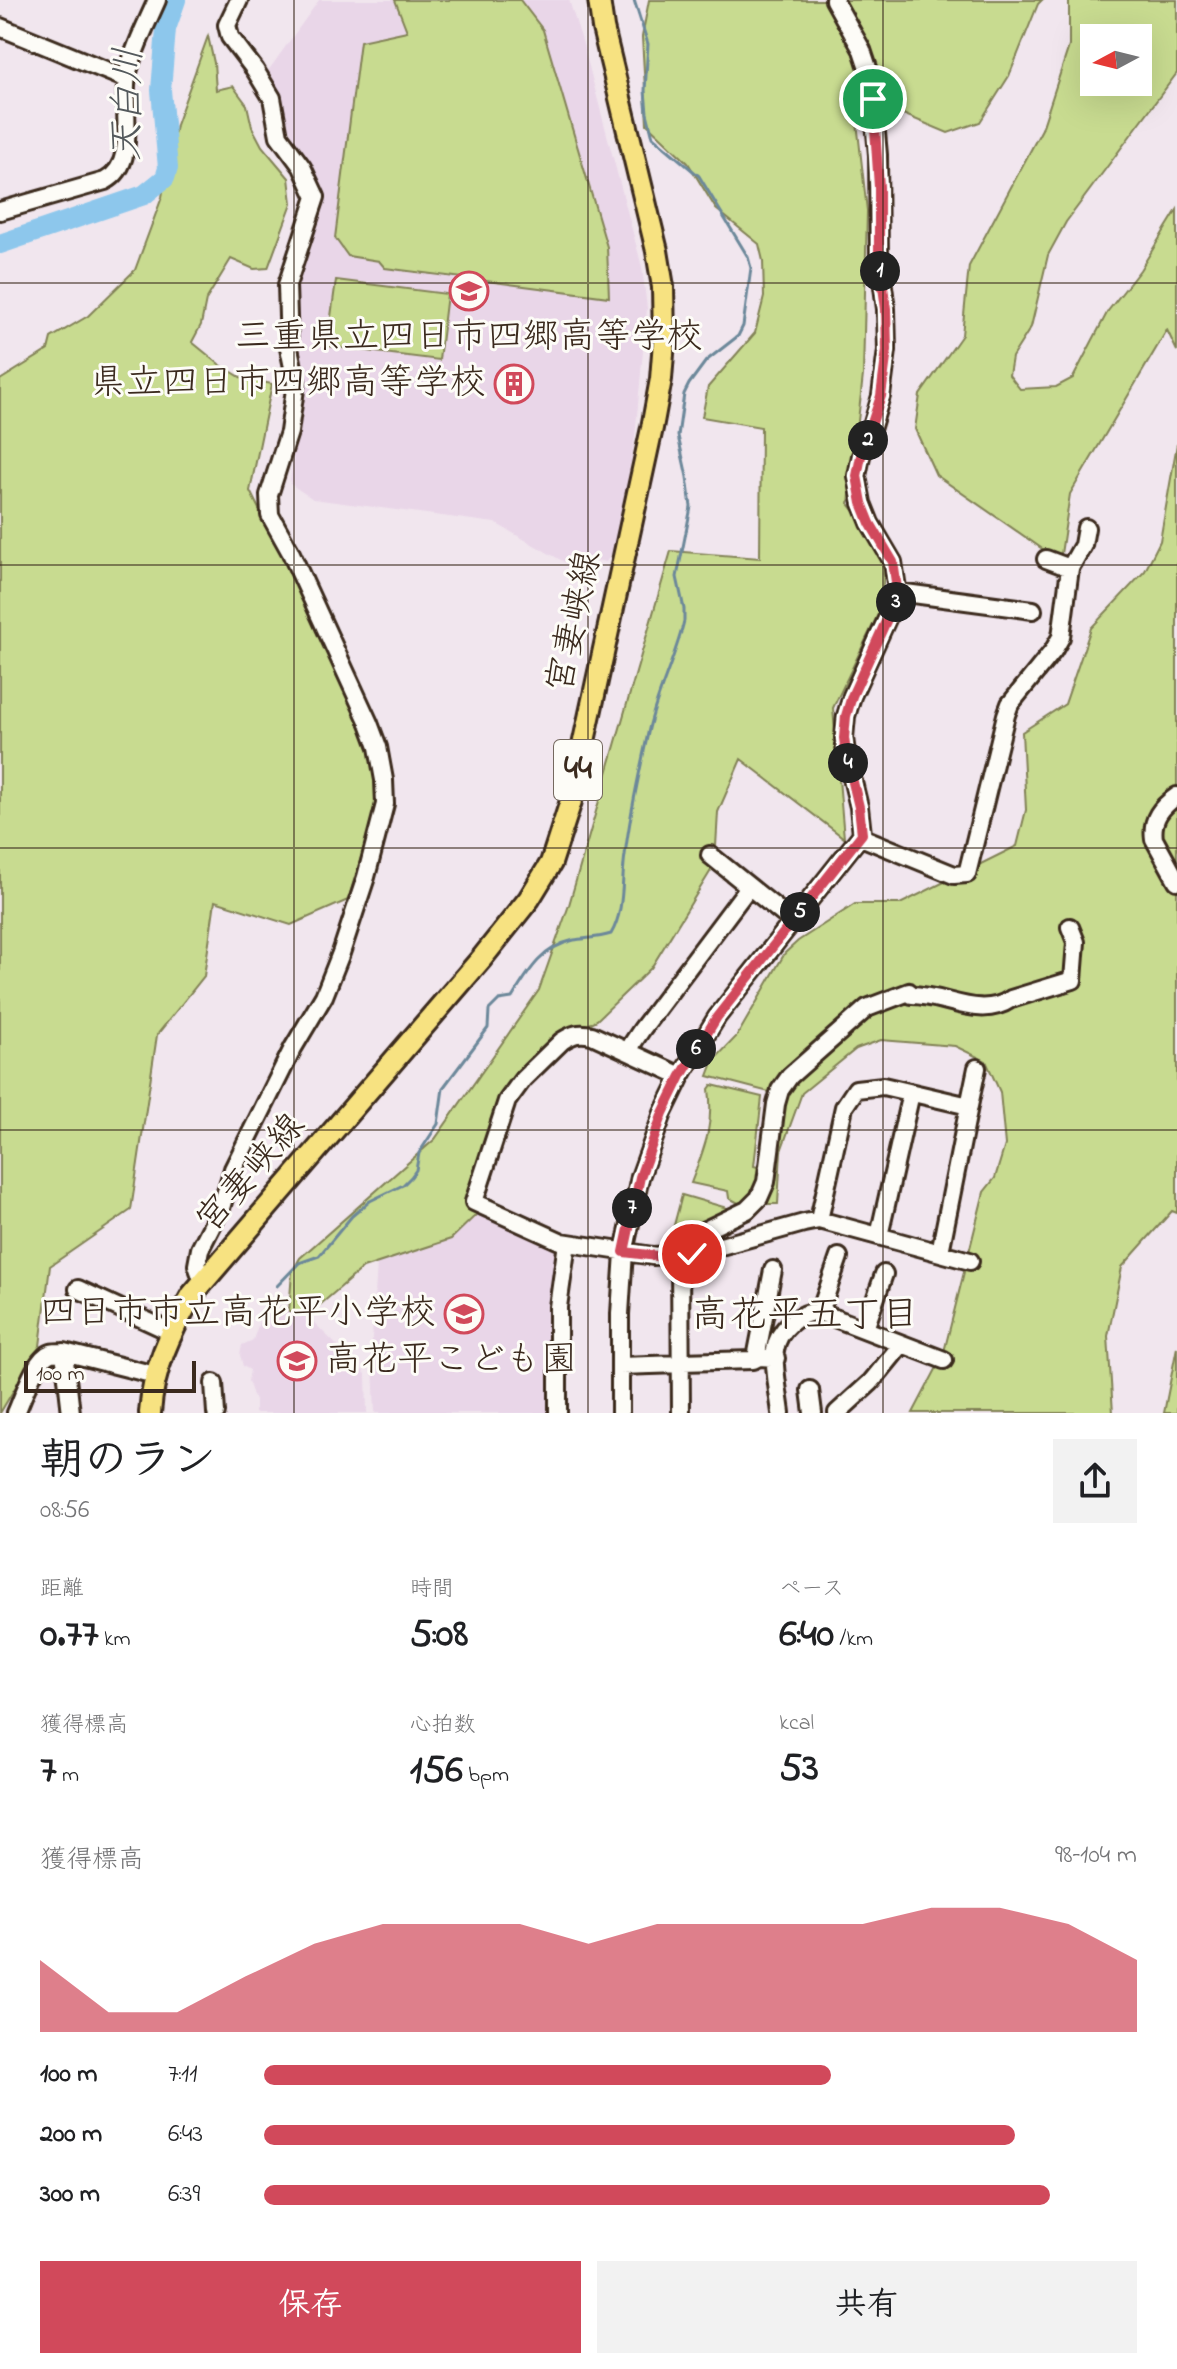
<!DOCTYPE html>
<html lang="ja">
<head>
<meta charset="utf-8">
<style>
  :root { --surface:#fff; --page:#f2f2f2; --text:#202124; --muted:#757577; --accent:#d1495b }
  body { margin:0; font-family:"Indie Flower","Klee One",sans-serif; background:var(--page); color:var(--text); height:100vh; display:flex; flex-direction:column; font-size:30px; white-space:nowrap }
  * { box-sizing:border-box; margin:0 }
  p { font-size:26px; color:var(--muted) }
  .icon { flex:none; width:44px; height:44px; fill:none; stroke:currentColor; stroke-width:2; stroke-linecap:round; stroke-linejoin:round }
  .map { position:relative; height:1413px; overflow:hidden }
  .side { display:flex; flex-direction:column; background:var(--surface); flex:1 }
  .side>* { flex:none }
  .needle { width:52px; rotate:263deg }
  .tools { position:absolute; left:1080px; top:24px; display:grid; gap:16px }
  .tools a { display:grid; place-items:center; width:72px; height:72px; border-radius:0px; background:var(--surface); box-shadow:0 8px 32px #0002; font-size:40px }
  .scale { position:absolute; left:24px; bottom:20px; width:172px; box-sizing:border-box; padding-left:8px; border:4px solid #3b2a1e; border-top:0; font-size:22px; line-height:28px; white-space:nowrap; color:#3b2a1e; -webkit-text-stroke:6px #fdfcf7; paint-order:stroke }
  .pin { position:absolute; display:grid; place-items:center; width:68px; height:68px; color:#fff; margin:-34px; border:4px solid #fff; border-radius:50%; box-shadow:0 2px 8px #0007 }
  .km { position:absolute; width:40px; height:40px; margin:-20px; border-radius:50%; background:#222; color:#fff; font-size:22px; line-height:40px; text-align:center }
  .round { display:grid; place-items:center; flex:none; width:84px; height:84px; border-radius:0px; background:var(--page) }
  .overview { display:flex; align-items:center; justify-content:space-between; height:136px; padding:0 40px }
  h1 { font-size:44px; font-weight:700; line-height:60px }
  .metrics { display:grid; grid-template-columns:repeat(3,1fr); gap:12px; height:136px; padding:8px 40px }
  .metrics div { display:grid; align-content:center }
  .metrics b { font-size:40px; font-weight:700 }
  .metrics small { font-size:22px; font-weight:400 }
  .metrics p { font-size:22px }
  .chart { height:224px; padding:16px 40px }
  .chart p { display:flex; justify-content:space-between }
  .chart svg { width:100%; height:144px; margin-top:8px; fill:var(--accent); opacity:.7 }
  .action { display:flex; gap:16px; margin-top:auto; padding:16px 40px }
  .action a { flex:1; height:92px; border-radius:0px; background:var(--accent); color:#fff; font-size:32px; font-weight:700; line-height:92px; text-align:center }
  .action a+a { background:var(--page); color:var(--text) }
  ul { padding:0 40px; list-style:none; font-size:26px }
  li { display:grid; grid-template-columns:128px 96px 1fr; align-items:center; height:60px }
  li i { height:20px; border-radius:10px; background:var(--accent) }
  .map>svg:first-child { display:block }
  .built { fill:#e9d6e8 }
  .green { fill:#c8db90; stroke:#828257; stroke-width:2; fill-rule:evenodd }
  .lines { fill:none; stroke-linecap:round; stroke-linejoin:round }
  .stream { stroke:#6c889a; stroke-width:3 }
  .river { stroke:#8dc7ec; stroke-width:20 }
  .minor-casing { stroke:#3b2a1e; stroke-width:22 }
  .major-casing { stroke:#3b2a1e; stroke-width:26 }
  .minor { stroke:#fdfcf7; stroke-width:16 }
  .major { stroke:#f7e281; stroke-width:20 }
  .route-casing { stroke:#fff; stroke-width:16 }
  .route { stroke:#d1495b; stroke-width:10 }
  .grid { fill:none; stroke:#3b2a1e; stroke-width:2; stroke-opacity:0.55 }
  .labels { text-anchor:middle; dominant-baseline:central; stroke-width:6; stroke-linejoin:round; paint-order:stroke }
  .shield { fill:#fdfcf7; stroke:#75695f; stroke-width:2 }
  .shield-label { font-size:34px; font-weight:bold; fill:#3b2a1e }
  .poi-label { font-size:36px; fill:#3b2a1e; stroke:#fdfcf7; text-anchor:end }
  .street-label { font-size:36px; fill:#3b2a1e; stroke:#fdfcf7 }
  .water-label { font-size:38px; font-style:italic; fill:#54595c; stroke:#fdfcf7 }
  .neighbourhood-label { font-size:38px; fill:#3b2a1e; stroke:#fdfcf7 }
</style>
</head>
<body>
<div class="map">
<svg width="1177" height="1413" viewBox="0 0 1177 1413">
  <rect width="100%" height="100%" fill="#f1e6ee"/>
  <filter id="ink" filterUnits="userSpaceOnUse"><feTurbulence type="fractalNoise" baseFrequency=".0125" numOctaves="2"/><feDisplacementMap in="SourceGraphic" scale="16" xChannelSelector="R" yChannelSelector="G"/><feConvolveMatrix kernelMatrix="1 2 1 2 8 2 1 2 1" color-interpolation-filters="sRGB"/></filter>
  <g filter="url(#ink)">
    <!-- built -->
    <path class="built" d="M319,0H569L583,44L642,267L647,308L635,437L618,543L606,562L585,558L581,586L566,563L495,523L313,499L290,484L296,431L292,295L325,194L289,129L282,98L268,71Z
      M469,1206L559,1245L554,1413H375L372,1338L377,1264L434,1240Z
      M294,1303L366,1374L367,1413H255V1401L248,1381L250,1370L243,1366L240,1355L242,1345L253,1340L262,1314L274,1315Z"/>
    <!-- green -->
    <path class="green" d="M395,0H520L543,30L607,247L609,297L385,268L379,261L348,256L335,238L360,41L407,31Z
      M649,0H1042L1038,4L1009,76L980,122L948,133L867,99L856,113L867,211L863,375L849,504L872,532L884,570L881,608L833,708L844,838L741,759L718,812L715,864L651,968L597,1020L535,1053L515,1085L484,1178L486,1197L476,1215L451,1239L363,1268L321,1304L306,1312H289L292,1272L300,1258L435,1139L539,990L569,905L671,551L760,558L761,427L702,417L708,387L755,333L764,297L763,261L759,244L716,209L688,163L647,124L642,37Z
      M1069,0H1177V73L1066,222L1048,255L1031,327L1012,357L1009,375L1020,389L1056,387L1073,378L1108,311L1140,270L1177,210V351L1167,330L1070,494L1061,554L1044,550L936,475L915,429L920,395L962,335L969,266L1042,129L1069,46ZM1094,38H1138V82H1094Z
      M208,36L214,63L216,90L233,86L247,105L252,127L262,146L289,178L292,203L268,268L254,269L231,259L206,300L201,325L192,342L219,364L242,378L272,384L250,491L305,601L371,745L379,798L348,900L291,925L215,901L204,976L157,1035L131,1210L50,1266L40,1346L0,1413V380L48,350L51,338L88,316L135,270L162,197L176,125Z
      M336,280L447,294L439,360L327,346Z
      M1177,444V1213L1172,1211L1122,1267L1108,1336L1113,1413H913L943,1356L984,1192L995,1178L1005,1145L1000,1092L986,1061L955,1046L881,1040L856,1049L802,1093L781,1151L778,1204H761L773,1093L708,1076L714,1060L737,1036L785,953L798,941L855,904H900L1017,846L1026,810L1022,732L1065,704L1091,628L1145,571L1160,541Z
      M712,1085L762,1097L754,1166L761,1168L757,1189L744,1206L729,1198L728,1191L691,1183C704,1149 714,1127 709,1089Z
      M682,1195L734,1210L686,1235L673,1229Z
      M1177,1347V1413H1164Z"/>
    <g class="lines">
      <!-- stream -->
      <path class="stream" d="M277,1286L299,1263L319,1256L352,1216L370,1201L403,1185L411,1177L416,1170L419,1153L438,1124L443,1088L488,1028L489,1010L499,1000L512,998C528,972 542,947 574,940C587,938 599,938 611,934C625,910 621,881 625,855C630,814 639,773 648,733C656,695 675,659 684,621V609L677,577L691,507L687,477L678,436L684,394L689,384L706,361L738,336L743,326L751,268L748,257L699,176L653,137L647,113L645,91L648,44L634,0"/>
      <!-- river -->
      <path class="river" d="M0,244L144,195L165,178L168,168L161,90L166,29L176,0"/>
      <defs>
        <path id="minor" d="M0,27L127,79
          M0,211L105,181C139,164 121,108 127,76C133,50 146,25 157,0
          M1046,559L1070,568
          M898,592L1033,610
          M1177,796C1161,807 1151,819 1154,839L1177,881
          M861,837L954,875L967,874L1006,715L1010,704L1053,651L1061,637L1070,568L1083,545L1086,528
          M710,855L792,921
          M631,1053L632,1044L642,1029L748,888
          M681,1076L592,1035C579,1032 573,1034 562,1041L523,1079L507,1101L474,1202L562,1242L653,1256L692,1254L804,1223L819,1220L970,1261
          M969,1106L977,1068
          M819,1220L844,1107L856,1089L883,1086L969,1106L940,1252
          M879,1236L911,1093
          M680,1256L681,1413
          M665,1257L697,1234L747,1210L759,1198L766,1182L776,1104L780,1090L790,1076L867,1008L909,992L912,995C946,995 980,1020 1011,999L1073,980L1076,942L1070,927
          M203,1282L197,1265L200,1249L221,1208L233,1169L293,1048L324,996L341,953L366,877L385,804L384,780L378,747L369,723L290,551L270,515L269,495L289,432L296,382L289,348L287,285L316,197L302,167L279,136L272,98L255,70L230,37L227,25L239,0
          M78,1289L171,1332
          M820,1312L839,1257
          M865,1329L884,1274
          M756,1358L773,1270
          M681,1362L753,1360L759,1357L776,1358
          M620,1366L681,1364
          M214,1383L216,1413
          M810,1390L813,1413
          M16,1413C23,1398 35,1358 51,1353C54,1352 61,1352 64,1352
          M71,1413L64,1352L155,1375
          M558,1413V1307L567,1243
          M620,1413V1314L624,1252L640,1177L663,1113L681,1076L717,1017L862,834L859,807L846,753L844,738L846,716L852,696L898,595L893,562L870,523L862,503L857,476L861,456L868,440L881,396L887,350L886,309L879,257L878,155L871,77L862,50L834,0
          M781,1413C779,1396 773,1366 775,1350C778,1330 799,1311 819,1312L944,1360
          M837,1413L871,1382L902,1344"/>
        <path id="major" d="M150,1413C153,1369 170,1333 192,1295L482,958L529,899L551,863L571,801L652,428L661,379L664,341L663,287L657,251L603,28L599,0"/>
      </defs>
      <!-- minor casing -->
      <use href="#minor" class="minor-casing"/>
      <!-- major casing -->
      <use href="#major" class="major-casing"/>
      <!-- minor -->
      <use href="#minor" class="minor"/>
      <!-- major -->
      <use href="#major" class="major"/>
    </g>
  </g>
  <g class="lines" filter="url(#ink)">
    <defs>
      <path id="route" d="M692,1254L665,1257L624,1252L640,1177L663,1113L681,1076L717,1017L862,834L859,807L846,753L844,738L846,716L852,696L898,595L893,562L870,523L862,503L857,476L861,456L881,396L887,350L886,309L879,257V187L873,99"/>
    </defs>
    <!-- route casing -->
    <use href="#route" class="route-casing"/>
    <!-- route -->
    <use href="#route" class="route"/>
  </g>
  <!-- grid -->
  <path class="grid" d="M294,0V1413M588,0V1413M883,0V1413M0,283H1177M0,565H1177M0,848H1177M0,1130H1177"/>
  <!-- icons -->
  <defs>
    <symbol id="school-ring" viewBox="-11 -11 22 22"><circle r="9.5" fill="#fdfcf7" stroke="#d1495b" stroke-width="1.5"/><path d="M0-5L7-2L0 1L-7-2ZM-4 1L0 2.5L4 1V4Q0 6-4 4Z" fill="#d1495b"/></symbol>
    <symbol id="building-ring" viewBox="-11 -11 22 22"><circle r="9.5" fill="#fdfcf7" stroke="#d1495b" stroke-width="1.5"/><path d="M-4-6H4V6H1V3H-1V6H-4ZM-2.5-4.3h1.7v1.8h-1.7ZM.8-4.3h1.7v1.8H.8ZM-2.5-1h1.7V.8h-1.7ZM.8-1h1.7V.8H.8Z" fill="#d1495b"/></symbol>
  </defs>
  <g fill-rule="evenodd">
    <use href="#school-ring" x="447" y="269" width="44" height="44"/>
    <use href="#building-ring" x="492" y="362" width="44" height="44"/>
    <use href="#school-ring" x="442" y="1292" width="44" height="44"/>
    <use href="#school-ring" x="275" y="1339" width="44" height="44"/>
  </g>
  <g class="labels">
    <!-- shield labels -->
    <rect class="shield" x="554" y="740" width="48" height="60" rx="6"/>
    <g class="shield-label">
      <text x="578" y="770">44</text>
    </g>
    <!-- poi labels -->
    <g class="poi-label">
      <text x="469" y="338" text-anchor="middle">三重県立四日市四郷高等学校</text>
      <text x="486" y="384">県立四日市四郷高等学校</text>
      <text x="436" y="1314">四日市市立高花平小学校</text>
      <text x="325" y="1361" text-anchor="start">高花平こども園</text>
    </g>
    <!-- street labels -->
    <g class="street-label">
      <text transform="translate(576 622) rotate(-78)">宮妻峡線</text>
      <text transform="translate(252 1174) rotate(-49)">宮妻峡線</text>
    </g>
    <!-- water labels -->
    <g class="water-label">
      <text transform="translate(130 104) rotate(-89)">天白川</text>
    </g>
    <!-- neighbourhood labels -->
    <g class="neighbourhood-label">
      <text x="805" y="1317">高花平五丁目</text>
    </g>
  </g>
</svg>
<div class="tools">
<a><svg class="needle" viewBox="-14 -14 28 28"><path d="M0-13l5 13h-10z" fill="#e53935"/><path d="M0 13l5-13h-10z" fill="#757577"/></svg></a>
</div>
<div class="scale">100 m</div>
<div class="pin" style="left:873px;top:99px;background:#1e9e55"><svg class="icon" aria-label="arrive" viewBox="0 0 24 24"><path d="M6 21V4h12l-3 4 3 4H6"/></svg></div>
<div class="pin" style="left:692px;top:1254px;background:#d93025"><svg class="icon" aria-label="check" viewBox="0 0 24 24"><path d="M5 12l5 5 9-10"/></svg></div>
<b class="km" style="left:880px;top:271px">1</b>
<b class="km" style="left:868px;top:440px">2</b>
<b class="km" style="left:896px;top:602px">3</b>
<b class="km" style="left:848px;top:763px">4</b>
<b class="km" style="left:800px;top:912px">5</b>
<b class="km" style="left:696px;top:1049px">6</b>
<b class="km" style="left:632px;top:1208px">7</b>
</div>
<section class="side">
<div class="overview"><div><h1>朝のラン</h1><p>08:56</p></div><a class="round"><svg class="icon" aria-label="share" viewBox="0 0 24 24"><path d="M12 15V3M7 8l5-5 5 5M5 13v7h14v-7"/></svg></a></div>
<div class="metrics">
<div><p>距離</p><b>0.77<small> km</small></b></div>
<div><p>時間</p><b>5:08</b></div>
<div><p>ペース</p><b>6:40<small> /km</small></b></div>
</div>
<div class="metrics">
<div><p>獲得標高</p><b>7<small> m</small></b></div>
<div><p>心拍数</p><b>156<small> bpm</small></b></div>
<div><p>kcal</p><b>53</b></div>
</div>
<div class="chart"><p><span>獲得標高</span>98–104 m</p>
<svg viewBox="0 0 160 44" preserveAspectRatio="none"><path d="M0 44V22L10 38L20 38L30 27L40 17L50 11L60 11L70 11L80 17L90 11L100 11L110 11L120 11L130 6L140 6L150 11L160 22V44z"/></svg>
</div>
<ul>
<li><b>100 m</b>7:11<i style="width:65%"></i></li>
<li><b>200 m</b>6:43<i style="width:86%"></i></li>
<li><b>300 m</b>6:39<i style="width:90%"></i></li>
</ul>
<div class="action"><a>保存</a><a>共有</a></div>
</section>
</body>
</html>
